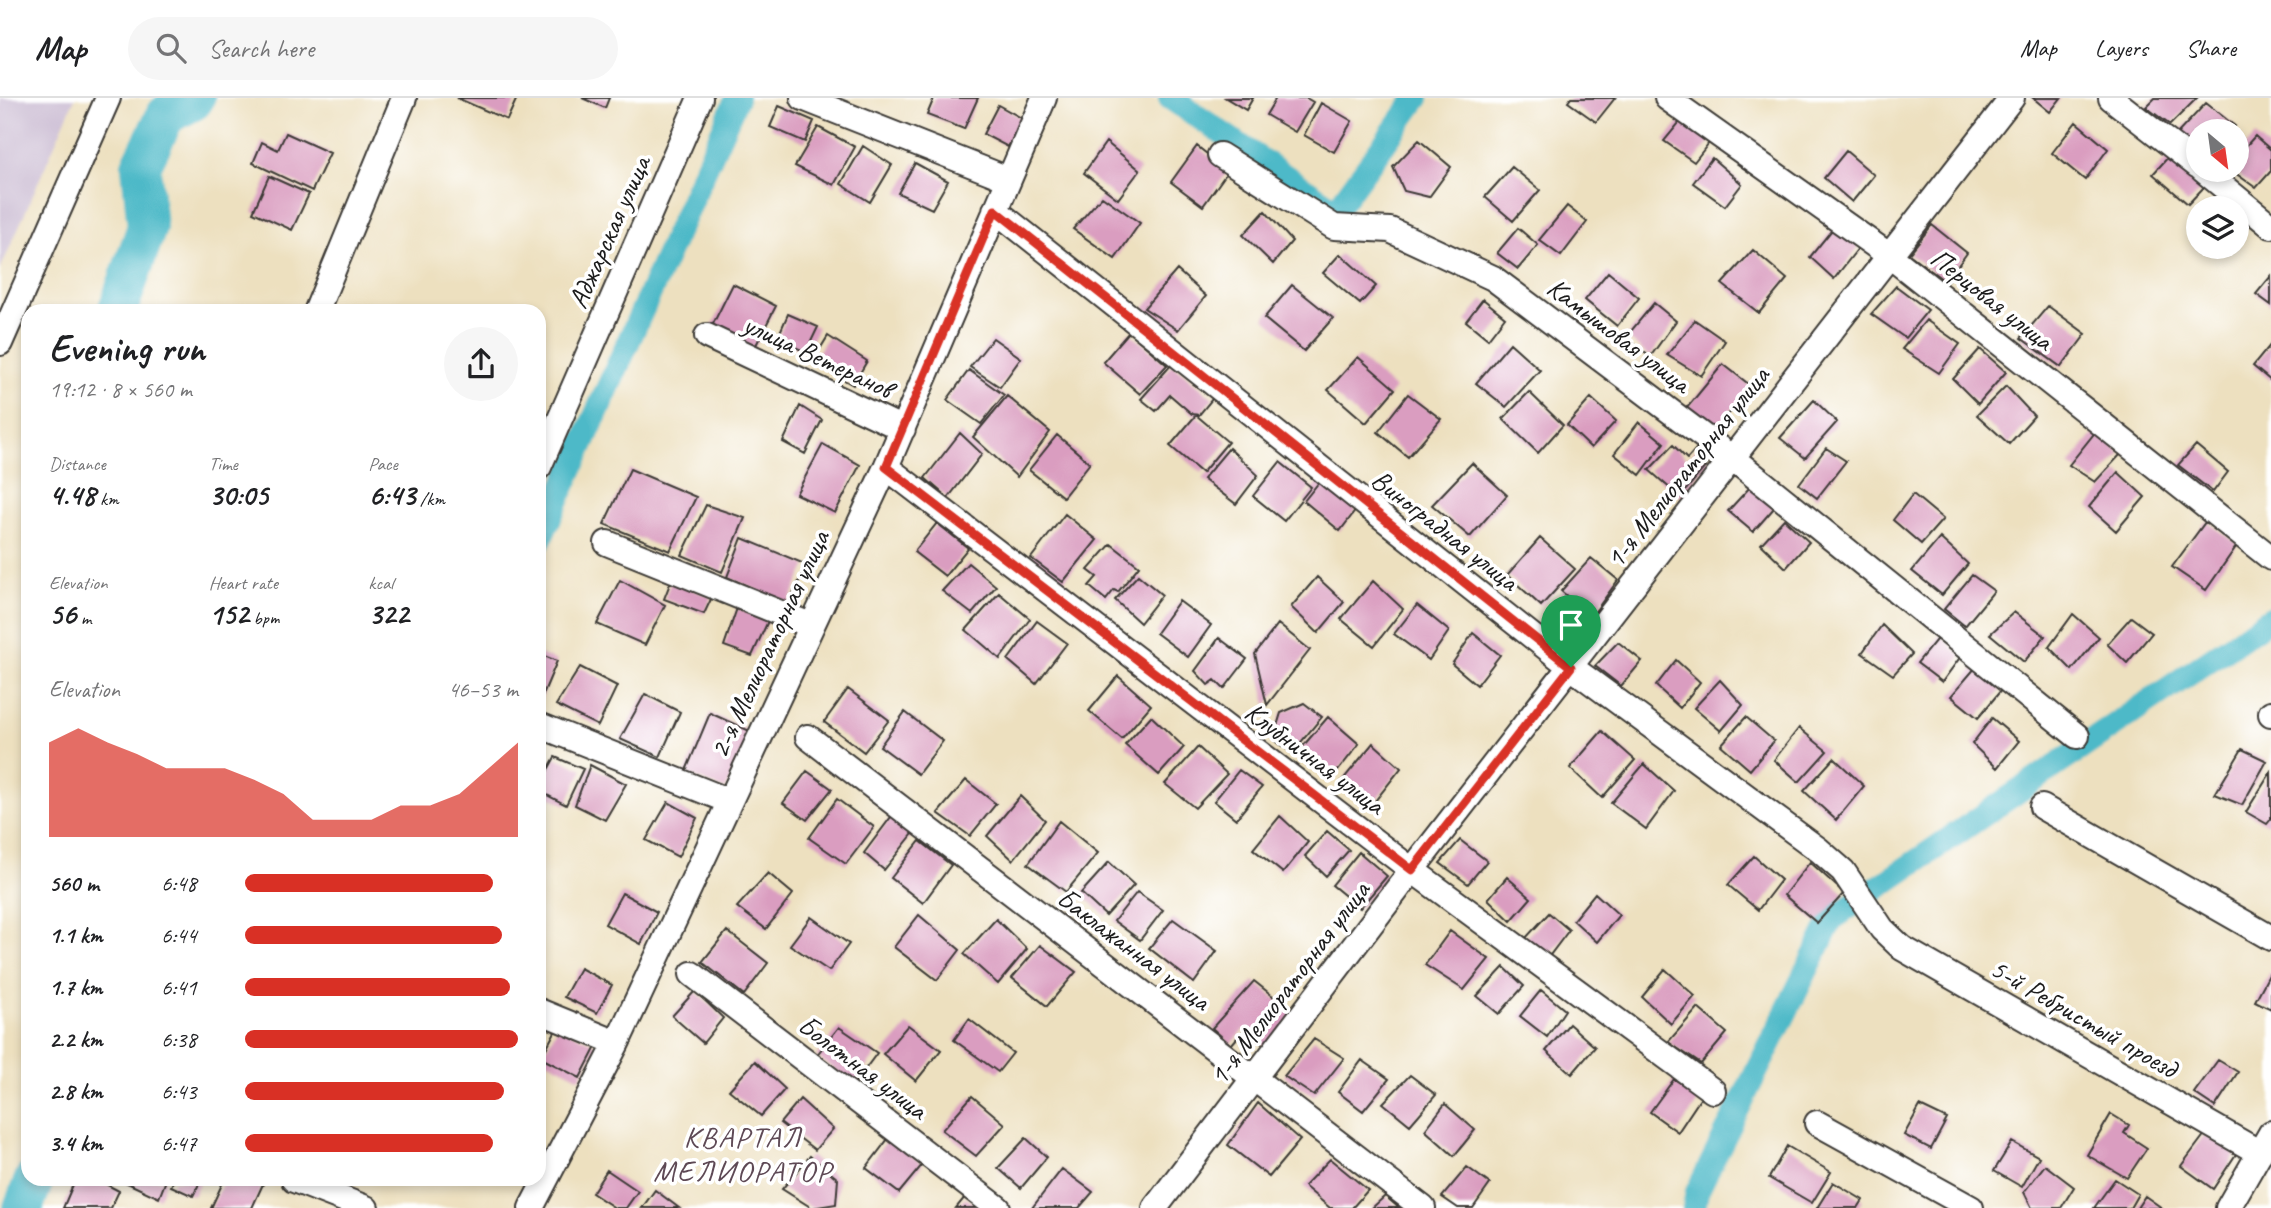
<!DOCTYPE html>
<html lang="en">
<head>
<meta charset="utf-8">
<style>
  :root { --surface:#fff; --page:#f6f6f6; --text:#202124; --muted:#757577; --line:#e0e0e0; --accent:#d93025 }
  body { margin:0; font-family:Caveat,sans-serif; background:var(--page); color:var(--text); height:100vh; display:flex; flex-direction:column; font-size:26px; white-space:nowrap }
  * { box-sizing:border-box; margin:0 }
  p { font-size:23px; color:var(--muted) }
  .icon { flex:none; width:38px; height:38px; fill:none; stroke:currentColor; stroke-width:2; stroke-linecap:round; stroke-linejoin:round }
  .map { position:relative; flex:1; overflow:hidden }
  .drawer { position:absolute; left:21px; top:206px; width:525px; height:882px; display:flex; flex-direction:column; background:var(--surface); border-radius:21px; box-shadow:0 4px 10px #0003 }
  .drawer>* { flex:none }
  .needle { width:46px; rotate:151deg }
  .buttons { position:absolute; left:2186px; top:21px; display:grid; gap:14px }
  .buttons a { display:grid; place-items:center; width:63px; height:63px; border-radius:50%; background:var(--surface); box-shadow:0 4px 10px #0003; font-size:35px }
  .pin { position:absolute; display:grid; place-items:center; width:60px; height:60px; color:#fff; margin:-72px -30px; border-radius:50% 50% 50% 0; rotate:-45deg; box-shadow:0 0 7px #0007 }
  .pin .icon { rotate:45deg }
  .round { display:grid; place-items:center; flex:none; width:74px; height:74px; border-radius:37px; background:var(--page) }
  .overview { display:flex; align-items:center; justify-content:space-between; height:119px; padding:0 28px }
  h1 { font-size:38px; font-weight:700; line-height:52px }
  .figures { display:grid; grid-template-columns:repeat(3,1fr); gap:10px; height:119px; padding:7px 28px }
  .figures div { display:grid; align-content:center }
  .figures b { font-size:30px; font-weight:700 }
  .figures small { font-size:19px; font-weight:400 }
  .figures p { font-size:19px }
  .chart { height:196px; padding:14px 28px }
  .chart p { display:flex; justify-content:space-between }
  .chart svg { width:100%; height:126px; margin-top:7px; fill:var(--accent); opacity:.7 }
  ul { padding:0 28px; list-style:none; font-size:23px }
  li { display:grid; grid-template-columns:112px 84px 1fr; align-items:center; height:52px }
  li i { height:18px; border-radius:9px; background:var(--accent) }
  header { display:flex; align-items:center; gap:42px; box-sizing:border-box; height:98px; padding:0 35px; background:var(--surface); border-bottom:2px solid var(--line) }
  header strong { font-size:33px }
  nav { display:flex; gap:38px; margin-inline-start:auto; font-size:24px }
  .search { width:490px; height:63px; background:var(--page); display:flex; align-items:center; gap:18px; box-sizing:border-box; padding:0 24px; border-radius:38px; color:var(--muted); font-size:26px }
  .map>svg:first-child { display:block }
  .industrial { fill:#ccbed4 }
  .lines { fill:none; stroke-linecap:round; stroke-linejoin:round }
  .canal { stroke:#4db9c8; stroke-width:24 }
  .river { stroke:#4db9c8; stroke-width:40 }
  .building { fill:#da9dc0 }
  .minor-casing { stroke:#3b3934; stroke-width:28 }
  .minor { stroke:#fff; stroke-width:24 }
  .route-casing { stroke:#fff; stroke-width:14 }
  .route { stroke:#d93025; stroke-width:9 }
  .labels { text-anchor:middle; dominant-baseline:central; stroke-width:7; stroke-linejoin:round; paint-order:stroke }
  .street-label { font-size:28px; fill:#1c1c1c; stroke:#fff }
  .neighbourhood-label { font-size:30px; letter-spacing:2px; fill:#5e4955; stroke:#fff }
</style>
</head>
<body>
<header>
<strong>Map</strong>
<div class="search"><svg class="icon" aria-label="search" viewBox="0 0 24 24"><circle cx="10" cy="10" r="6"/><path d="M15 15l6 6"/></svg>Search here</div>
<nav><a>Map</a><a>Layers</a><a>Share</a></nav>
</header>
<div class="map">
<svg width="2271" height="1110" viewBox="0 0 2271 1110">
  <rect width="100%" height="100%" fill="#fff"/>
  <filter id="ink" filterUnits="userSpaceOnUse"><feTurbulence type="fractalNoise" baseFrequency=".0143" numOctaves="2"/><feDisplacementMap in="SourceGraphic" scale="14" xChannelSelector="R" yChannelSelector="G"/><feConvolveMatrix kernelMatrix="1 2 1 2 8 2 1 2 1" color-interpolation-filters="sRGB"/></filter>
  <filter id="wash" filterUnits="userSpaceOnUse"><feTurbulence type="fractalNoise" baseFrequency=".00686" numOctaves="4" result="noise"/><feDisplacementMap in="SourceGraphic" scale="28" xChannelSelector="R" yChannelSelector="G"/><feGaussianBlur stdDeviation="1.57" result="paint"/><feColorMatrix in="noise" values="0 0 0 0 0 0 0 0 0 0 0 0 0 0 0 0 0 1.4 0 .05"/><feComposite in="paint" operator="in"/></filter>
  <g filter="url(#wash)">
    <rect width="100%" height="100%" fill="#ede0bf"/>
    <!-- industrial -->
    <path class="industrial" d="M0,0H75L0,172Z"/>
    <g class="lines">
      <!-- canal -->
      <path class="canal" d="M1170,0L1336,112L1417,0
        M539,444L737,0
        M1694,1110L1697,1094L1832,821L2271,520"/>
      <!-- river -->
      <path class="river" d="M117,214L147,129L141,68L166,17L193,3L195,0
        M23,1110L34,1082"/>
    </g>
    <g id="blocks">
      <!-- building -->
      <path class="building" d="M457,0H517L507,22Z
        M582,0H609L605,10Z
        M934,0H978L964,31L927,17Z
        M1226,0H1253L1246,12Z
        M1276,0H1306L1313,4L1295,34L1266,17Z
        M1571,0H1615L1596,24L1568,4Z
        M2033,0H2061L2050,14Z
        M2155,0H2197L2170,27L2146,9Z
        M1321,5L1352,23L1334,54L1304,37Z
        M2206,5L2235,28L2230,33H2198V46L2193,51L2176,37Z
        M998,7L1023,21L1008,49L983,36Z
        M779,8L814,23L805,44L770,29Z
        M1683,20L1712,41L1694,64L1664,43Z
        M2076,24L2108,51L2085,82L2052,55Z
        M818,29L855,49L834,87L795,68Z
        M286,35L330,55L312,93L253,65L262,44L278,52Z
        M2255,38L2271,52V73L2256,90L2231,72H2236V59Z
        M1419,42L1451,69L1429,99L1404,93L1393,69Z
        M1106,44L1140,72L1118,101L1084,75Z
        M863,48L892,67L870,104L841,86Z
        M1197,48L1228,73L1203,108L1171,84Z
        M1846,53L1874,77L1852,104L1824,80Z
        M2170,57L2205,88L2188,106L2153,76Z
        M1712,60L1742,86L1725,108L1693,85Z
        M915,65L948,83L932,111L898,95Z
        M1512,69L1540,92L1513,123L1485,99Z
        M269,78L309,96L292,132L253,114Z
        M1102,98L1140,125L1115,161L1073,131Z
        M2217,99L2229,110H2209Z
        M1567,108L1587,124L1561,158L1539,142Z
        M1265,113L1292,143L1273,166L1243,137Z
        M2236,116L2243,122L2236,131Z
        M1932,127L1967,155L1946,184L1909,156Z
        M1835,128L1859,149L1834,181L1810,159Z
        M1518,130L1538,147L1518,171L1497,155Z
        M1753,152L1787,181L1759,215L1722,186Z
        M1340,156L1376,188L1360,206L1323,175Z
        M1177,172L1206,198L1178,232L1144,210Z
        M1608,174L1639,200L1617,228L1585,202Z
        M2271,178V207L2256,196Z
        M733,186L776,208L753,253L710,232Z
        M1292,187L1333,220L1304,253L1264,220Z
        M1896,188L1928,212L1905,240L1871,216Z
        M1483,201L1505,219L1488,241L1466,223Z
        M1654,205L1676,223L1650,259L1626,239Z
        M2048,208L2086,236L2061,269L2021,240Z
        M788,216L818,229L806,254L777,241Z
        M1695,222L1725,243L1701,278L1667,257Z
        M1926,222L1960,246L1939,275L1902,251Z
        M1129,234L1167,267L1140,296L1103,264Z
        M828,238L867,263L853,287L812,264Z
        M993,240L1021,260L1000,289L970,269Z
        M1510,245L1540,272L1506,309L1476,285Z
        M2271,246V283L2253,268Z
        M1980,251L2006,274L1978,306L1953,281Z
        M1358,259L1395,291L1366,325L1328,292Z
        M1172,266L1213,300L1199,317L1192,316L1170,297L1156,313L1141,301Z
        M1723,266L1751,288L1716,332L1686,311Z
        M969,272L1004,297L981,326L947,302Z
        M2006,288L2034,318L2009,346L1977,317Z
        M1529,294L1563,327L1538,355L1503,321Z
        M1408,296L1441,321L1408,359L1378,334Z
        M1007,298L1050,334L1017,379L973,339Z
        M1591,300L1616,323L1591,350L1567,327Z
        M1814,302L1837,324L1805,360L1780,340Z
        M800,308L822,322L805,356L783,344Z
        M1196,317L1228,344L1202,375L1170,348Z
        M1639,324L1664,345L1640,377L1614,356Z
        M2097,332L2121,356L2095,384L2069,367Z
        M960,335L982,356L948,400L925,380Z
        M1057,337L1090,365L1063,399L1029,372Z
        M823,346L860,367L835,415L796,396Z
        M1673,347L1687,361L1696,351L1710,363L1680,399L1649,372Z
        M2196,347L2228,374L2213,394L2178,367Z
        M1229,350L1258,377L1236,406L1203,381Z
        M1826,350L1846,363L1817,400L1799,386Z
        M1280,364L1311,389L1284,423L1253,398Z
        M1472,365L1507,397L1470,439L1432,407Z
        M630,371L696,399L670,453L604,426Z
        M2118,374L2145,399L2116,433L2089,409Z
        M1320,383L1356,412L1340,433L1304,403Z
        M1751,388L1774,410L1753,434L1728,413Z
        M1913,396L1943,421L1921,446L1893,422Z
        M706,407L745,420L722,474L682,457Z
        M1065,416L1097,442L1063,484L1031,460Z
        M1784,421L1809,444L1786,470L1761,446Z
        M2206,423L2238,446L2206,492L2172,469Z
        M937,425L968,450L945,478L914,454Z
        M742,440L807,467L788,506L727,479Z
        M1540,440L1575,471L1541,508L1507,477Z
        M1940,440L1968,466L1942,497L1912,473Z
        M1111,446L1139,468L1118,494L1114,492L1106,502L1089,488L1097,479L1088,472Z
        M1591,460L1618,482L1591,519L1561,493Z
        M968,465L996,488L972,516L942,493Z
        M1138,477L1162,497L1140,525L1115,502Z
        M1972,477L1994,493L1965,528L1944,511Z
        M1317,479L1344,504L1318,535L1291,509Z
        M620,482L665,507L645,547L597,526Z
        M671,483L712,499L704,516L664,501Z
        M1373,483L1403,511L1374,548L1341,521Z
        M999,495L1030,521L1000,561L966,532Z
        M1179,503L1211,527L1188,559L1156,535Z
        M1417,507L1449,533L1429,562L1394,536Z
        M737,510L768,523L752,558L724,548Z
        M2014,514L2045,538L2024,564L1990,536Z
        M2073,516L2099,539L2072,572L2049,549Z
        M2131,519L2152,535L2127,565L2107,546Z
        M1037,523L1067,545L1036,586L1008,562Z
        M1278,526L1310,552L1267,607L1255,556Z
        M1882,527L1912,556L1893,577L1862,555Z
        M1473,535L1500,557L1477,587L1452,566Z
        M1940,537L1961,558L1942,584L1917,565Z
        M1219,540L1247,561L1224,591L1215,582L1208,587L1195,573Z
        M1618,544L1642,563L1621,588L1595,568Z
        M539,556L557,563L539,606Z
        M1676,562L1700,584L1680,610L1656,588Z
        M580,569L617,588L598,628L556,607Z
        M1976,569L2002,591L1978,620L1951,598Z
        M1118,578L1151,607L1122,641L1089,613Z
        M1720,582L1743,607L1721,633L1694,610Z
        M848,591L889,622L864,654L824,624Z
        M645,596L680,614L660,659L620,641Z
        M1304,605L1322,619L1292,655L1273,641L1281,615Z
        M905,614L943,643L918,676L880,648Z
        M710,615L752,634L725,692L685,675Z
        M1151,618L1184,649L1159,677L1125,647Z
        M1328,619L1359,646L1330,683L1297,655Z
        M1746,619L1774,643L1750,672L1721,647Z
        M1992,620L2019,643L1997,670L1972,646Z
        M1799,630L1827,653L1799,684L1774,662Z
        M1602,633L1635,662L1602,700L1570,670Z
        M1373,645L1401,670L1371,708L1341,684Z
        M1198,649L1227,676L1195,710L1165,686Z
        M539,650L545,652L539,667Z
        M2242,651L2267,663L2242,707L2215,696Z
        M555,659L583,671L566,707L539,693V688Z
        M1834,660L1864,688L1836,722L1804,693Z
        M1644,666L1674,693L1646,731L1611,705Z
        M590,667L626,686L605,722L575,707Z
        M1239,672L1262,689L1236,721L1214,703Z
        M807,673L832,691L807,722L783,705Z
        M2271,674V721L2267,726L2246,714Z
        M966,682L996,706L970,738L938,715Z
        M1020,698L1045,722L1013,762L987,738Z
        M837,701L874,729L846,766L809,740Z
        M668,704L697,720L678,759L646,742Z
        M894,715L916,732L884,772L864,755Z
        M1280,718L1308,744L1283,775L1253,751Z
        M1059,723L1098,755L1066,794L1028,766Z
        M1327,733L1349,752L1326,778L1305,758Z
        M1460,742L1487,763L1468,786L1440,765Z
        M920,743L951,767L923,805L891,780Z
        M1359,754L1387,778L1360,810L1332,787Z
        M1754,758L1781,782L1758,812L1728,787Z
        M1109,764L1134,787L1106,818L1081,795Z
        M1810,764L1844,795L1817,825L1784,797Z
        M768,775L793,796L766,831L737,809Z
        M1507,779L1531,800L1511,823L1488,801Z
        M1137,794L1163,812L1140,842L1114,823Z
        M622,795L657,814L641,846L605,826Z
        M1595,795L1619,817L1597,844L1573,822Z
        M1549,815L1569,832L1547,861L1523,843Z
        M919,817L960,852L937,882L894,849Z
        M811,819L849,846L829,873L790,847Z
        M996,821L1027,851L998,886L964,856Z
        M1173,821L1217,853L1194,885L1149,850Z
        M727,833L768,865L744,897L702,864Z
        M1450,833L1489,861L1464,892L1425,867Z
        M1040,847L1076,874L1047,908L1012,880Z
        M1504,869L1524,888L1499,916L1477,898Z
        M580,870L612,887L597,915L564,899Z
        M1665,871L1695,898L1671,926L1642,899Z
        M2271,873V911L2255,903Z
        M1254,883L1294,915L1267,950L1245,931L1231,947L1212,930Z
        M1541,892L1565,912L1547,939L1520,918Z
        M695,893L723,920L703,945L672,918Z
        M1698,910L1727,935L1701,966L1668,944Z
        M969,921L1013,955L998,974L954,942Z
        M1569,926L1595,949L1572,976L1546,953Z
        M908,927L941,952L916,983L883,956Z
        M558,928L597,947L580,980L541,960Z
        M839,929L877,955L854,986L816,958Z
        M1314,941L1344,960L1314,998L1284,978Z
        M1362,962L1389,981L1363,1013L1338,994Z
        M2218,962L2238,974L2215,1009L2194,995Z
        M755,963L785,991L761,1018L729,992Z
        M1410,977L1436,997L1410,1027L1383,1005Z
        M1674,981L1702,998L1678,1034L1650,1014Z
        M972,998L1005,1026L976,1058L942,1032Z
        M800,1001L833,1031L815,1052L780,1025Z
        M1258,1005L1300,1042L1269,1079L1228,1047Z
        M1445,1006L1475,1032L1454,1058L1425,1032Z
        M1920,1008L1947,1021L1931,1051L1904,1037Z
        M2111,1016L2129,1027L2124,1035L2147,1050L2127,1080L2087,1057Z
        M2205,1036L2236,1056L2213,1091L2181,1068Z
        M1026,1040L1047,1059L1021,1090L998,1070Z
        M888,1041L923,1066L899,1095L866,1070Z
        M2012,1044L2039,1059L2022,1089L1994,1073Z
        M1787,1048L1831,1074L1812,1105L1769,1080Z
        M810,1058L838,1081L836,1106L812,1110L782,1091Z
        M1330,1061L1368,1092L1352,1110H1330L1304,1088Z
        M2045,1067L2074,1089L2061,1110H2032L2024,1094Z
        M1467,1069L1490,1086L1473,1110H1458L1442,1099Z
        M1062,1071L1093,1094L1079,1110H1032Z
        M607,1072L638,1093L626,1110H615L592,1095Z
        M2115,1081L2138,1096L2130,1110H2094Z
        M75,1082H98L119,1093L111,1110H63Z
        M121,1082H166L159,1100Z
        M174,1082H201L193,1098L171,1088Z
        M224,1082H254L263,1086L252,1110H211Z
        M1833,1084L1863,1102L1858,1110H1817Z
        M655,1092L679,1110H642Z
        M1385,1098L1399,1110H1372Z
        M2145,1098L2162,1110H2137Z
        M965,1099L980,1110H956Z"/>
    </g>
  </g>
  <g filter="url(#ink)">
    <use href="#blocks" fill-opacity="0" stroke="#3b3934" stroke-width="2"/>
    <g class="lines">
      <defs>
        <path id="minor" d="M803,0L1008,81
          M1667,0L1890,158L2271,460
          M2111,0L2198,68
          M1220,57L1334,129L1390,132L1493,180L1731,359L2077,638
          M2203,72L2271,128
          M995,112L1571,569L1819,752L1843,773L1882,831L1902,850L2260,1055
          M316,214L404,0
          M707,238L903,331
          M0,245L108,0
          M539,369L700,0
          M886,369L1412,772L1713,993
          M607,445L810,527
          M2271,615V616
          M539,627L729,703
          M808,639L1423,1110
          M2042,709L2271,840
          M692,876L998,1110
          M539,913L617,945
          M1817,1025L1971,1110
          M294,1082L366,1110
          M531,1110L617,945L886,369L1044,0
          M1155,1110L1412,772L2012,0
          M2228,1110L2271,1035"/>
      </defs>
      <!-- minor casing -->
      <use href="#minor" class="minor-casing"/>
      <!-- minor -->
      <use href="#minor" class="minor"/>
    </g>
  </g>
  <g class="lines" filter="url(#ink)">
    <defs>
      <path id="route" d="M995,112L1571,569L1412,772L886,369Z"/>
    </defs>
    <!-- route casing -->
    <use href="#route" class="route-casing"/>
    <!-- route -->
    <use href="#route" class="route"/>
  </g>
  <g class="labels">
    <!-- street labels -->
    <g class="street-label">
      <text transform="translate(609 134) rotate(-66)">Аджарская улица</text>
      <text transform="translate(1992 201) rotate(38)">Перцовая улица</text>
      <text transform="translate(1619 237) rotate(37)">Камышовая улица</text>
      <text transform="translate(818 258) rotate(25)">улица Ветеранов</text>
      <text transform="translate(1687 369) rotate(-52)">1-я Мелиораторная улица</text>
      <text transform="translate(1445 432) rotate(38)">Виноградная улица</text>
      <text transform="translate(769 546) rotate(-65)">2-я Мелиораторная улица</text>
      <text transform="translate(1315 660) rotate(37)">Клубничная улица</text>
      <text transform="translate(1134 851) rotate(37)">Баклажанная улица</text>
      <text transform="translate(1289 885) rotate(-53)">1-я Мелиораторная улица</text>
      <text transform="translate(2084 920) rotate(30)">5-й Ребристый проезд</text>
      <text transform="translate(863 969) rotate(37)">Болотная улица</text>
    </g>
    <!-- neighbourhood labels -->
    <g class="neighbourhood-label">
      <text x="743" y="1039">КВАРТАЛ<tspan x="743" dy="34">МЕЛИОРАТОР</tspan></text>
    </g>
  </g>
</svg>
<div class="buttons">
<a><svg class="needle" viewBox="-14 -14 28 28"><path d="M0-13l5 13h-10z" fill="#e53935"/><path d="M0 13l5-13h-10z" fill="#757577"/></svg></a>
<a><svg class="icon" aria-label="layers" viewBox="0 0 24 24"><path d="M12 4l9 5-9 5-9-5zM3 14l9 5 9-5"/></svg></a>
</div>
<div class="pin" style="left:1571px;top:569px;background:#1e9e55"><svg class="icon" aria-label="arrive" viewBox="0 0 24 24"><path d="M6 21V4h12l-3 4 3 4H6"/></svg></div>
<section class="drawer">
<div class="overview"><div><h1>Evening run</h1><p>19:12 · 8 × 560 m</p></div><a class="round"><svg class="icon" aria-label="share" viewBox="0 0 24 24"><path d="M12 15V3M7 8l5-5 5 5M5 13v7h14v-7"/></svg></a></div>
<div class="figures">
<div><p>Distance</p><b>4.48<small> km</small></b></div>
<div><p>Time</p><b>30:05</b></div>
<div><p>Pace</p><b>6:43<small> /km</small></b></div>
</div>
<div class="figures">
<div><p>Elevation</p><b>56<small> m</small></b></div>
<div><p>Heart rate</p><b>152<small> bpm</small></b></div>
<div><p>kcal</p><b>322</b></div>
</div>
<div class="chart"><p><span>Elevation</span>46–53 m</p>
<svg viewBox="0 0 160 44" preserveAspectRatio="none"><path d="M0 44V11L10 6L20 11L30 15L40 20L50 20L60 20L70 24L80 29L90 38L100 38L110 38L120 33L130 33L140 29L150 20L160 11V44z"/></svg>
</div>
<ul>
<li><b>560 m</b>6:48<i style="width:91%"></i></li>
<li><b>1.1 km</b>6:44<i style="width:94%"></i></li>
<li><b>1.7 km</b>6:41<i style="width:97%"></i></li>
<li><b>2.2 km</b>6:38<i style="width:100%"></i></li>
<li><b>2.8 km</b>6:43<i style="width:95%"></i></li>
<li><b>3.4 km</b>6:47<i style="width:91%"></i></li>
</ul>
</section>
</div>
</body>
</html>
